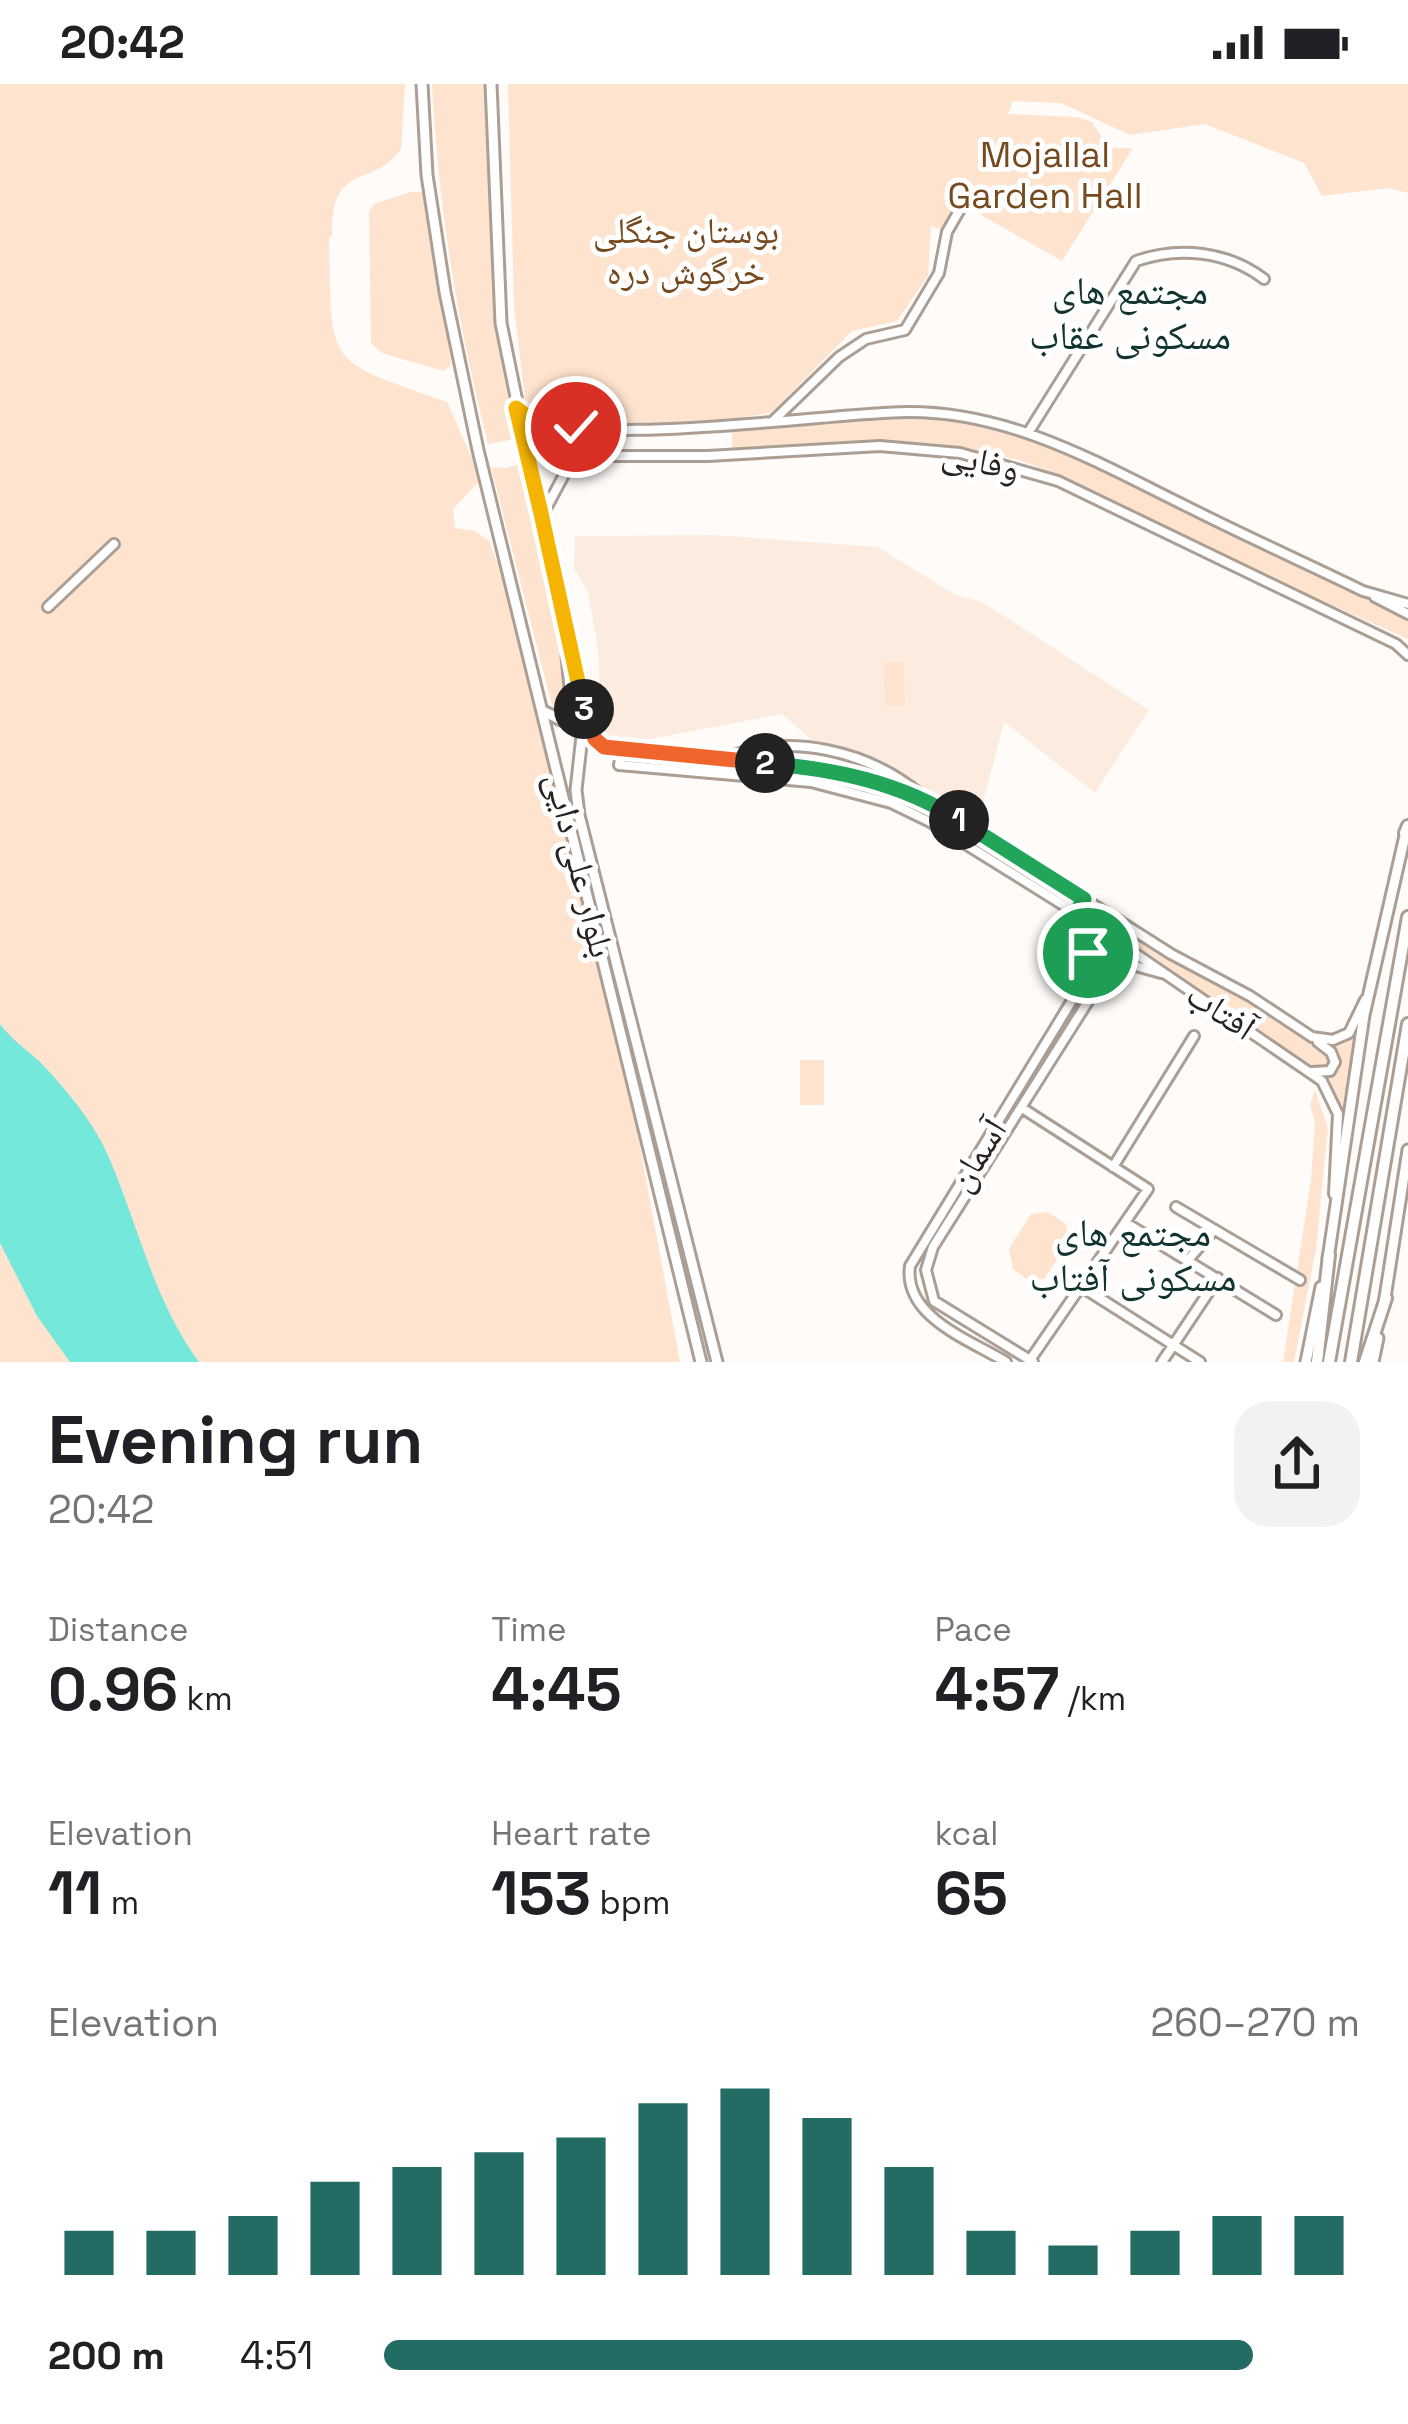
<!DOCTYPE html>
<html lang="en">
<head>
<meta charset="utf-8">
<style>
  :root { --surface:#fff; --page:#f2f2f2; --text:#202124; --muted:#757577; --accent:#236c64 }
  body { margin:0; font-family:"Space Grotesk","Noto Naskh Arabic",sans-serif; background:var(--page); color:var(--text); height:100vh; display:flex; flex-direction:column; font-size:45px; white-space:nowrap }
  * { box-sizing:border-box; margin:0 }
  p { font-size:39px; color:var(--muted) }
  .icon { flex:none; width:66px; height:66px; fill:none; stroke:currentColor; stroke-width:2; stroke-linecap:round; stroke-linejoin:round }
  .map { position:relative; height:1278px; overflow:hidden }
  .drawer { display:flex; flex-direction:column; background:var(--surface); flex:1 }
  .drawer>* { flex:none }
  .pin { position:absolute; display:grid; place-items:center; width:102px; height:102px; color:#fff; margin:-51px; border:6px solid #fff; border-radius:50%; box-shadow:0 3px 12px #0007 }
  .km { position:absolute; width:60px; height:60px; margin:-30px; border-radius:50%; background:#222; color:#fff; font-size:33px; line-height:60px; text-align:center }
  .round { display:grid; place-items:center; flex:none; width:126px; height:126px; border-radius:36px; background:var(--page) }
  .summary { display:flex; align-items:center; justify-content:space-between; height:204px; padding:0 48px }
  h1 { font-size:66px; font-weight:800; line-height:90px }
  .stats { display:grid; grid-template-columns:repeat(3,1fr); gap:18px; height:204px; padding:12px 48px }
  .stats div { display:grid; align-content:center }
  .stats b { font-size:60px; font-weight:800 }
  .stats small { font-size:33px; font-weight:400 }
  .stats p { font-size:33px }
  .chart { height:336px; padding:24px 48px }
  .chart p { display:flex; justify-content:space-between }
  .chart svg { width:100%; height:216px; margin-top:12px; stroke:var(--accent); stroke-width:6 }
  ul { padding:0 48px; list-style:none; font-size:39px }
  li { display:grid; grid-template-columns:192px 144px 1fr; align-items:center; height:90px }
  li i { height:30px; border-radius:15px; background:var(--accent) }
  .status { display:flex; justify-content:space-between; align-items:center; height:84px; padding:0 60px; background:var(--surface); direction:ltr }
  .status svg { height:33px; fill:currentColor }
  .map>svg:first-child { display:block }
  .built { fill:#fcece0 }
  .green { fill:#fee4cf }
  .water { fill:#74e9db }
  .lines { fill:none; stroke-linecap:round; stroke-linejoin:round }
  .minor-casing { stroke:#ab9f95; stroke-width:14 }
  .major-casing { stroke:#ab9f95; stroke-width:15 }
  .highway-casing { stroke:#ab9f95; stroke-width:16 }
  .minor { stroke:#fff; stroke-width:8 }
  .major { stroke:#fff; stroke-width:9 }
  .highway { stroke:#fff; stroke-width:10 }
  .split-1-casing { stroke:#fff; stroke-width:24 }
  .split-2-casing { stroke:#fff; stroke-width:24 }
  .split-3-casing { stroke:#fff; stroke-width:24 }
  .split-4-casing { stroke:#fff; stroke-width:24 }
  .split-5-casing { stroke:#fff; stroke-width:24 }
  .split-1 { stroke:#22a559; stroke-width:15 }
  .split-2 { stroke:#22a559; stroke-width:15 }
  .split-3 { stroke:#f0652b; stroke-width:15 }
  .split-4 { stroke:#f5b400; stroke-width:15 }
  .split-5 { stroke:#f5b400; stroke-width:15 }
  .labels { text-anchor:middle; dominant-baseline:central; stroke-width:10; stroke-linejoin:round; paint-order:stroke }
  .park-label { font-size:36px; fill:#76491f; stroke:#fff }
  .street-label { font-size:36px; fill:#282320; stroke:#fff }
  .neighbourhood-label { font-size:39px; fill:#123430; stroke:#fff }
</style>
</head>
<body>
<div class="status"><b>20:42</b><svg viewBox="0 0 49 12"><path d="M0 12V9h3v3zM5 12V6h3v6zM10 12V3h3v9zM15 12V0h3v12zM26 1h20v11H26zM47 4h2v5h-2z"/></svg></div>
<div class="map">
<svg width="1408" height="1278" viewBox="0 0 1408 1278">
  <rect width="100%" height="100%" fill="#fefbf9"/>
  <!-- built -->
  <path class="built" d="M714,451L878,463L954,510L984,519L1149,626L1095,709L1004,638L979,734L871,674L813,657L782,630L624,660L608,659L602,650L598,565L588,508L574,484L575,452Z"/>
  <!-- green -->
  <path class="green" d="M0,0H405L401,65C372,106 331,75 332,152L329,153C332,285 323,274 447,318L481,395L453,425L455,444L475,447L489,457L518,531L558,717L623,971L680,1278H0Z
    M432,0H486L494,228L515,355L488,360C458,241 438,123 432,0Z
    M508,0H1408V109L1388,104L1322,112L1304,79L1205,40L1130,51L1061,19L1013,17L1008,30L1077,33L1092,38L1109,64H1133L1062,177L963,121L947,148L931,142L928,192L897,237L852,247L771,329L699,340L551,337L535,333L526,324L514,223Z
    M410,108H423L451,274L450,282L443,287L382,269L371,259L369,127L374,120Z
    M915,333L962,338L1051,362L1403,529L1408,532V555L1248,484L1064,393L1019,376L959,363L893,357L732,366V346Z
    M523,379L560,562L568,614L566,627L554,629L491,383L505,384Z
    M904,578L905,622H885L883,579Z
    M1086,825C1111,835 1134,856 1158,870C1216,902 1282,924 1330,972L1327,986C1288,985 1190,897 1154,873C1133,858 1099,844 1086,825Z
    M1360,928L1338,1086C1341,1050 1346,1023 1323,993L1336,987L1338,973L1324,958H1338Z
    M800,976H824V1021H800Z
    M1315,1006L1328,1044L1316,1165L1294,1278H1283L1311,1096L1315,1037L1310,1022Z
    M1048,1128L1066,1140L1068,1159L1044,1195L1028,1196L1013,1185L1009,1165L1031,1130Z"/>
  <!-- water -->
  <path class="water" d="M0,940C12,956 26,965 40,978C66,1005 96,1041 110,1076C139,1144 154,1217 199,1278H70L37,1232L0,1159Z"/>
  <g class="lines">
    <defs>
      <path id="minor" d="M519,327C568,369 832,328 907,328C1011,327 1100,380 1190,424C1247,453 1306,479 1363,507L1408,520
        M772,338L839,273L866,255L905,246L939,189L947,148L963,120
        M574,344L559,351L557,362L561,367L601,371
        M1028,349L1136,177C1179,162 1227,167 1264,195
        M542,432L565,389L579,379L612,372H708L880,362L960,369L1058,397L1396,560L1408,571
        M1375,513L1408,530
        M48,523L114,460
        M583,624C591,637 593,652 604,663L818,684L924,713L1171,870L1250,912L1312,953L1333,956L1349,949L1365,916
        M628,666L621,670L619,681L811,698L891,719L930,738L1076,829L1322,997L1338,1030L1334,1110
        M726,674C790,648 868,667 920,710
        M1108,890L1132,881L1161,889
        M1312,988L1330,987L1335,978L1331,968L1318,958
        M1022,1024L1148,1105L1030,1276
        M1113,1083L1194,952
        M1176,1123L1300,1196
        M1126,1139L1276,1231
        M1188,1176L1214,1146
        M1082,1203L1200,1278
        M1006,1278C970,1256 903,1233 910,1182L1082,900L1088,876L1076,829L1084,815
        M1033,1278L934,1217L926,1186L933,1163L1111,881V873L1102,868L1088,876
        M1162,1278L1218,1194"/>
      <path id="major" d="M422,0L427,91L445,208L478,366L701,1278
        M491,0L501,239L552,490L580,601L583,643L576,706L579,731L717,1278
        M543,627L561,636L572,625L567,572
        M1328,1175L1364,931L1407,743
        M1384,1220L1408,1066
        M1306,1278L1321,1203
        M1373,1278L1378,1254"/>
      <path id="highway" d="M1405,749L1408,742
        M1317,1278L1329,1171
        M1329,1278L1408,833
        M1351,1278L1408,940
        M1365,1278L1386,1214"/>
    </defs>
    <!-- minor casing -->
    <use href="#minor" class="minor-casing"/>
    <!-- major casing -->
    <use href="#major" class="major-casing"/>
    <!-- highway casing -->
    <use href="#highway" class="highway-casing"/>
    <!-- minor -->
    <use href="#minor" class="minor"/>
    <!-- major -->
    <use href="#major" class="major"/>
    <!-- highway -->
    <use href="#highway" class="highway"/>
  </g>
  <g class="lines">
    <defs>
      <path id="split-1" d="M959,736L1084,815L1076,829L1088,869"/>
      <path id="split-2" d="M765,679C834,685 900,698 959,736"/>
      <path id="split-3" d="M584,625L595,655L604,663L765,679"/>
      <path id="split-4" d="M540,425L584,625"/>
      <path id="split-5" d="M540,425L516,324L538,340L576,343"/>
    </defs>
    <!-- split-1 casing -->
    <use href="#split-1" class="split-1-casing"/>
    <!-- split-2 casing -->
    <use href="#split-2" class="split-2-casing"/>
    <!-- split-3 casing -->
    <use href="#split-3" class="split-3-casing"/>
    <!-- split-4 casing -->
    <use href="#split-4" class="split-4-casing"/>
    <!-- split-5 casing -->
    <use href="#split-5" class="split-5-casing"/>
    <!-- split-1 -->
    <use href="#split-1" class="split-1"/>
    <!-- split-2 -->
    <use href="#split-2" class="split-2"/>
    <!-- split-3 -->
    <use href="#split-3" class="split-3"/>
    <!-- split-4 -->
    <use href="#split-4" class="split-4"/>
    <!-- split-5 -->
    <use href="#split-5" class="split-5"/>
  </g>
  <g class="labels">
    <!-- park labels -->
    <g class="park-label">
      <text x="1045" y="71">Mojallal<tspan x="1045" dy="41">Garden Hall</tspan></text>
      <text x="686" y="147">بوستان جنگلی<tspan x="686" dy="41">خرگوش دره</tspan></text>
    </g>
    <!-- street labels -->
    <g class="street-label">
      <text transform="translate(981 377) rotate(13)">وفایی</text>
      <text transform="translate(580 781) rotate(76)">بلوار علی دایی</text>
      <text transform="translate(1221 927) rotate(34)">آفتاب</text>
      <text transform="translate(977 1071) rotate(-58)">آسمان</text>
    </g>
    <!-- neighbourhood labels -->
    <g class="neighbourhood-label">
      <text x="1130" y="206">مجتمع های<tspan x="1130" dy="45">مسکونی عقاب</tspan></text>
      <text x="1133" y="1148">مجتمع های<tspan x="1133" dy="45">مسکونی آفتاب</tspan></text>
    </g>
  </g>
</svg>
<div class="pin" style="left:1088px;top:869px;background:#1e9e55"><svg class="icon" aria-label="arrive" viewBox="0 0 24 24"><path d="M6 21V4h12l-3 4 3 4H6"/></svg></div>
<div class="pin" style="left:576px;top:343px;background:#d93025"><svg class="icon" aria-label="check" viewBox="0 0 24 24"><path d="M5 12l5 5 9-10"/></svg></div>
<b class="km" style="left:959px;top:736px">1</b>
<b class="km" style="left:765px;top:679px">2</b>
<b class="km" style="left:584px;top:625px">3</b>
</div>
<section class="drawer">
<div class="summary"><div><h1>Evening run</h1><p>20:42</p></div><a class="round"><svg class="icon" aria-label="share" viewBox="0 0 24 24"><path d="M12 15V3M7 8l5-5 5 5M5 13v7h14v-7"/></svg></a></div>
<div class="stats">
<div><p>Distance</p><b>0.96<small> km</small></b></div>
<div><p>Time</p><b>4:45</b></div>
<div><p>Pace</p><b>4:57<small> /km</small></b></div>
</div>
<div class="stats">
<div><p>Elevation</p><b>11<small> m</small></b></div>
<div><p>Heart rate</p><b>153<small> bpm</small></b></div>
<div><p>kcal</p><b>65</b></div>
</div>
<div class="chart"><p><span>Elevation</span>260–270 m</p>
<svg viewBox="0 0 160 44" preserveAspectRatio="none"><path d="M5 44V35M15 44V35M25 44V32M35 44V25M45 44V22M55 44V19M65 44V16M75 44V9M85 44V6M95 44V12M105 44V22M115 44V35M125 44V38M135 44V35M145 44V32M155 44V32"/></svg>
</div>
<ul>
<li><b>200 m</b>4:51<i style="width:89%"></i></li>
</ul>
</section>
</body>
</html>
